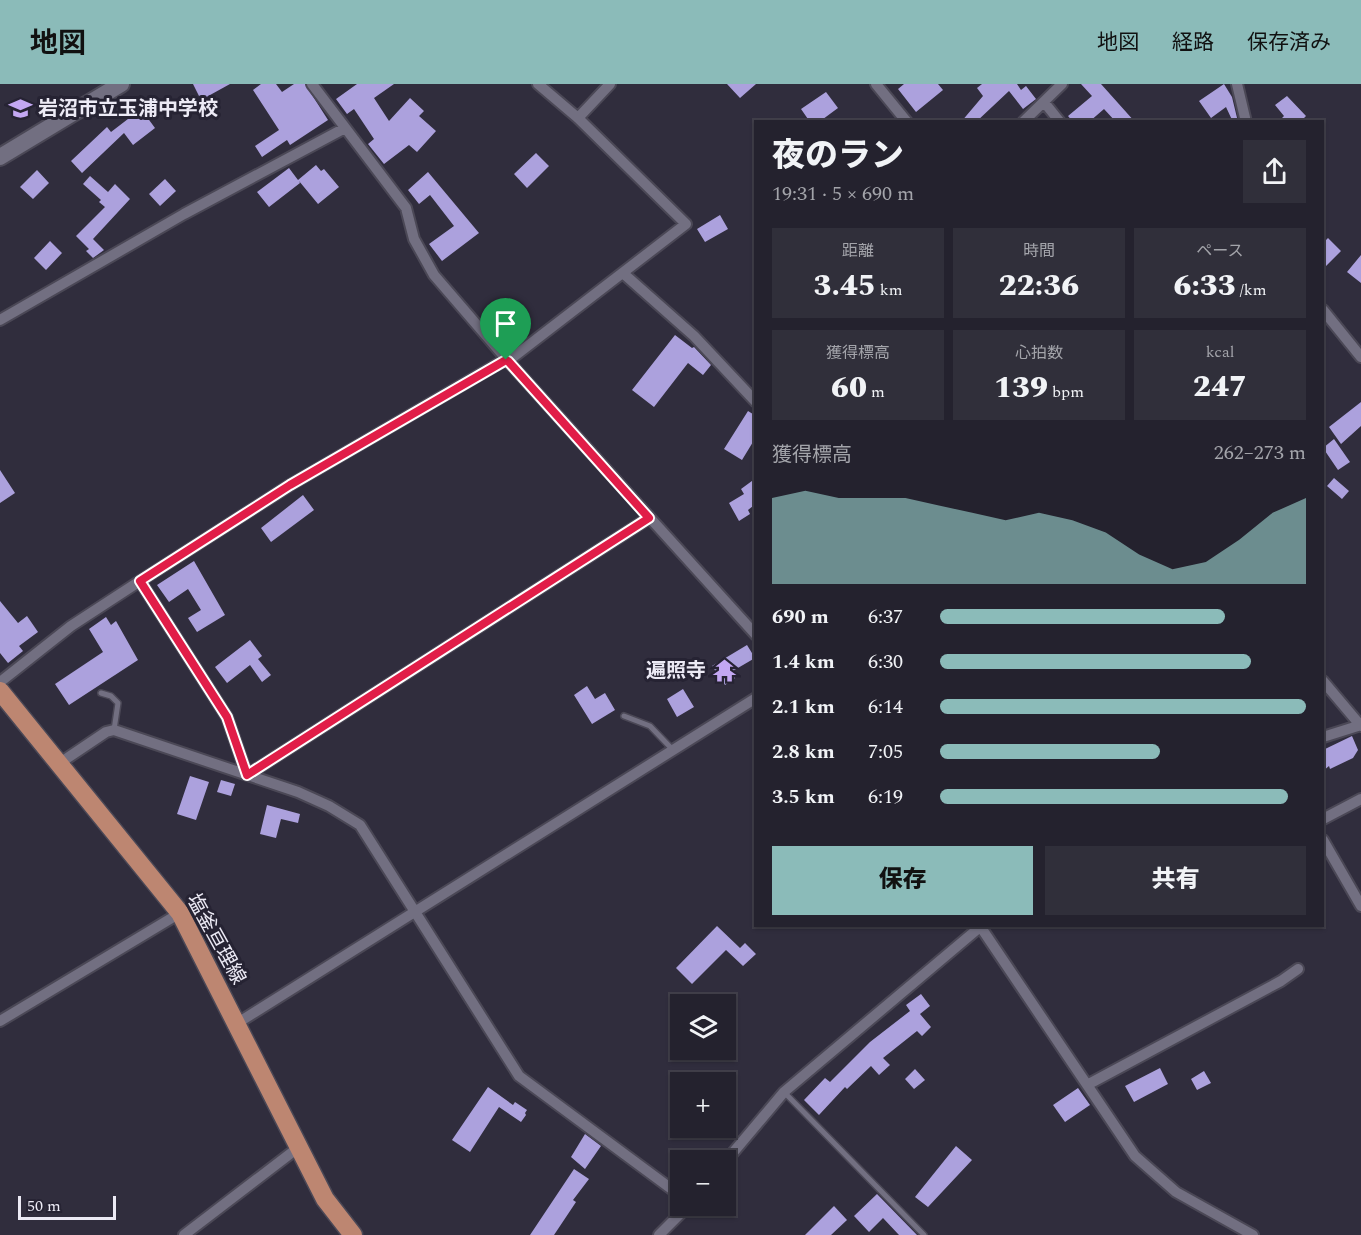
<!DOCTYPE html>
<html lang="ja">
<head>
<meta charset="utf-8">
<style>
  :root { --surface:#24222e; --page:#302f3a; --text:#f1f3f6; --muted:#a3a4aa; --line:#413f4a; --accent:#8bbbb9 }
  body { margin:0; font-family:Spectral,"Noto Sans JP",serif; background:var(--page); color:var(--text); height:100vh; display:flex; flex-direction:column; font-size:22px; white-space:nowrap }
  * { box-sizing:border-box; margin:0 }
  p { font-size:20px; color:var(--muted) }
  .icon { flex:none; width:33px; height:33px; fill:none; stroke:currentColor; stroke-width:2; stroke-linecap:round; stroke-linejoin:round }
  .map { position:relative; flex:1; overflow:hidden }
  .details { position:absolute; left:754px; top:36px; width:570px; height:807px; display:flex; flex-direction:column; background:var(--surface); border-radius:0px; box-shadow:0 2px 4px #0004,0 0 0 2px var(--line) }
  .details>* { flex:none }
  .tools { position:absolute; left:670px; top:910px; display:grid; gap:12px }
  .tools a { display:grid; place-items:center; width:66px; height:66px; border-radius:0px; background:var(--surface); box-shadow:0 2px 4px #0004,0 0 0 2px var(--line); font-size:30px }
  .scale { position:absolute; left:18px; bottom:15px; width:98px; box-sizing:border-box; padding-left:6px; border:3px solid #eceaf5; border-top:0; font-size:16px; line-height:21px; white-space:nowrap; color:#eceaf5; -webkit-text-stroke:4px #262333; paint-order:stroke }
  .pin { position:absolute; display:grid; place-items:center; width:51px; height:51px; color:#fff; margin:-62px -26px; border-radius:50% 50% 50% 0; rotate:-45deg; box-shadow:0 0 6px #0007 }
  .pin .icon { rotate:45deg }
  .round { display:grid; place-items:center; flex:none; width:63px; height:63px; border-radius:0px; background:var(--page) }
  .headline { display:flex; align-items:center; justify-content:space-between; height:102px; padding:0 18px }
  h1 { font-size:33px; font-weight:800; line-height:45px }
  .figures { display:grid; grid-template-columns:repeat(3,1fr); gap:9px; height:102px; padding:6px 18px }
  .figures div { display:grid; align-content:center; border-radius:0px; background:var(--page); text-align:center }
  .figures b { font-size:30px; font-weight:800 }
  .figures small { font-size:16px; font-weight:400 }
  .figures p { font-size:16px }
  .chart { height:168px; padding:12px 18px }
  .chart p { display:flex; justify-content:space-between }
  .chart svg { width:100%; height:108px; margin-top:6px; fill:var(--accent); opacity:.7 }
  .cta { display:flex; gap:12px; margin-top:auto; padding:12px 18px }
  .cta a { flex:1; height:69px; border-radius:0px; background:var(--accent); color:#111; font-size:24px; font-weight:800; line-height:69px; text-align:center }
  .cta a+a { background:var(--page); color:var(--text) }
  ul { padding:0 18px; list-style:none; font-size:20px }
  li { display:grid; grid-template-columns:96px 72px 1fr; align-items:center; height:45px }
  li i { height:15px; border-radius:8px; background:var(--accent) }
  header { display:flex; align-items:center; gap:36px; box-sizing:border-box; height:84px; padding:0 30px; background:var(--accent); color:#111 }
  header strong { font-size:28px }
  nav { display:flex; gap:33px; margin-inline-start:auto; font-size:21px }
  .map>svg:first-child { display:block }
  .building { fill:#aca1dd }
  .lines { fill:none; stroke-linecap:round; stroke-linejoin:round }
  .lane-casing { stroke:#4b4856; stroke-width:8 }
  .street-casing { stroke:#4b4856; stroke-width:14 }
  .secondary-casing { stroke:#4b4856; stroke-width:20 }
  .primary-casing { stroke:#4b4856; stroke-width:21 }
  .lane { stroke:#726f81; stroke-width:5 }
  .street { stroke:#726f81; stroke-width:10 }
  .secondary { stroke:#726f81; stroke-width:16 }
  .primary { stroke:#bd8671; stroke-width:18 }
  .route-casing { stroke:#fff; stroke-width:12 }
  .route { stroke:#e11d48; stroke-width:8 }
  .labels { text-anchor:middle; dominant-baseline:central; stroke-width:6; stroke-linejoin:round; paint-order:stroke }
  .poi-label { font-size:20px; font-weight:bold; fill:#eceaf5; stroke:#262333; text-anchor:start }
  .street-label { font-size:20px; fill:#eceaf5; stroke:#262333 }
</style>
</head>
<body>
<header>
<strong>地図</strong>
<nav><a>地図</a><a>経路</a><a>保存済み</a></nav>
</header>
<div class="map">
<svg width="1361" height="1151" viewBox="0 0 1361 1151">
  <rect width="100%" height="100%" fill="#302d3d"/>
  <!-- building -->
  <path class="building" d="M193,0H230L201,16Z
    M261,0H276L282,8L294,0H305L328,36L290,61L287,56L262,73L255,62L279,46L253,6Z
    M357,0H394L374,14L389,37L410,14L424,27L419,32L436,47L417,68L409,61L384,80L368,60L374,55L354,25L347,30L336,15Z
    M727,0H756L740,14Z
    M904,0H938L943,6L916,28L898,5Z
    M982,0H1017L1021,6L1026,2L1036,15L1023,25L1009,7L976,38H961L983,12L977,4Z
    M1081,0H1101L1135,38H1116L1104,25L1089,38H1073L1068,32L1092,12Z
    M1224,0L1232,13L1238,38H1233L1226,23L1211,34L1199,17Z
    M826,8L838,24L819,38H810L801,25Z
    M1287,12L1306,32L1300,38H1278L1284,32L1275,21Z
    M141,25L155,44L133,61L124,49L82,89L71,77L107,43L111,48Z
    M536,69L549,82L527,104L514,90Z
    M316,81L321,87L324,85L339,103L318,120L299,97L300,99L269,123L257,108L289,84L298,96Z
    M37,86L49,99L33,115L20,103Z
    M428,88L479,149L442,177L429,160L454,142L430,111L419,120L408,106Z
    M90,92L108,108L115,100L130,115L93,155L104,166L93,174L86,167L89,165L76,152L105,123L99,118L101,116L83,100Z
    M165,95L176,107L160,122L149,110Z
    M720,131L728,145L705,158L697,145Z
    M1328,154L1341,167L1323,185V159Z
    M50,157L62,169L46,186L34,174Z
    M1361,171V199L1347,188Z
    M675,251L692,264L694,263L711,281L703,291L688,279L654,323L632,306Z
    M1361,318V342L1341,360L1329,343Z
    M748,327L756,332V353L742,376L724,365Z
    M1334,355L1350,378L1338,386L1323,364Z
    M0,386L15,409L0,419Z
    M756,394V425L753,422L748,426L750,430L739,437L729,419L744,410L741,405Z
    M1334,394L1349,407L1342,415L1327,402Z
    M303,411L314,426L271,458L261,444Z
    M194,477L225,531L197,548L188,534L201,526L188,505L169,518L157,501Z
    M0,517L18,539L27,532L38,548L19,562L23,567L8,579L0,569Z
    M106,533L111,541L116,537L138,576L69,621L55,600L103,568L89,545Z
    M250,556L262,572L258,575L271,591L262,598L250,581L227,599L215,583Z
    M747,561L755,574L731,588L735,594L725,601L712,582Z
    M587,602L595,615L605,609L615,626L592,640L574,611Z
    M683,605L694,623L677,633L667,615Z
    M1352,652L1358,666L1353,674L1330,685L1329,682L1323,687V666Z
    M190,692L209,698L196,736L177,730Z
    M221,696L235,700L231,712L217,708Z
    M267,721L300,730L298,739L281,735L276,754L260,750Z
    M717,842L740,864L745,859L756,870L743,882L726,866L692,900L676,884Z
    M921,910L930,922L920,930L931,943L922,952L917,947L883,974L890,981L879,991L871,982L847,1005L845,1003L819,1031L804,1016L825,994L830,998L870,958L910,927L906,921Z
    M1160,984L1168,1000L1134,1018L1125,1002Z
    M915,985L925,996L914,1005L905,995Z
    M1204,987L1211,999L1197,1006L1191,995Z
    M488,1003L513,1021L515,1018L527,1026L525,1029L526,1031L521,1038L499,1023L470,1068L452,1056Z
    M1078,1004L1090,1021L1065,1038L1053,1021Z
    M585,1050L601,1062L585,1085L571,1073Z
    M956,1062L972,1076L928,1123L915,1113Z
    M574,1085L589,1095L573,1116L576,1118L554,1151H530Z
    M877,1110L917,1151H899L883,1134L869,1148L854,1132Z
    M834,1122L847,1136L831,1151H805Z"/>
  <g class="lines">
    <defs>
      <path id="lane" d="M101,609L111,612L118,619L114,646
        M624,632L650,642L673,666
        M784,1008L924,1151"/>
      <path id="street" d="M312,0L406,124L414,155L434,191L508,277L756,551
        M876,0L907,38
        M1237,0L1246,38
        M1044,18L1060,38
        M578,34L610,0
        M1023,38L1062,0
        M624,190L694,252L756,318
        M1323,226L1361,273
        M0,236L184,130L345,44
        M140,497L227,633L247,691L649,434
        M1323,597L1361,642
        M0,598L71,542L140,497L290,401L505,276L508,277L686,140L578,34L538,0
        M1323,653L1361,641
        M60,679L106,648L114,646L298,708L329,722L360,741L519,992L681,1112
        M1323,735L1361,715
        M1323,756L1361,822
        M980,842L1135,1072L1176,1108L1253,1151
        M0,937L180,829
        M236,940L756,614
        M1087,1001L1281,897L1298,885
        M726,1077L784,1008L980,843
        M184,1151L299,1063
        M659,1151L688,1122"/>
      <path id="secondary" d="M0,73L121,0"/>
      <path id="primary" d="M0,607L180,829L325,1115L353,1151"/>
    </defs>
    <!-- lane casing -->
    <use href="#lane" class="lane-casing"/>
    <!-- street casing -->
    <use href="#street" class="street-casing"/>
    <!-- secondary casing -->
    <use href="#secondary" class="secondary-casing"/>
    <!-- primary casing -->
    <use href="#primary" class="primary-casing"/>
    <!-- lane -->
    <use href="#lane" class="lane"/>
    <!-- street -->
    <use href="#street" class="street"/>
    <!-- secondary -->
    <use href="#secondary" class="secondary"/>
    <!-- primary -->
    <use href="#primary" class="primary"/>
  </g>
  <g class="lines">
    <defs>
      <path id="route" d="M506,276L508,277L649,434L247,691L227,633L140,497L290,401Z"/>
    </defs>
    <!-- route casing -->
    <use href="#route" class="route-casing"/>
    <!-- route -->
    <use href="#route" class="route"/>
  </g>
  <!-- icons -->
  <defs>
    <symbol id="school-bare" viewBox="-9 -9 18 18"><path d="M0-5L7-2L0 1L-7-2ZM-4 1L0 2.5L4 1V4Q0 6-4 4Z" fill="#c3a7f2" stroke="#262333" stroke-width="2.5" paint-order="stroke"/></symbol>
    <symbol id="temple-bare" viewBox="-9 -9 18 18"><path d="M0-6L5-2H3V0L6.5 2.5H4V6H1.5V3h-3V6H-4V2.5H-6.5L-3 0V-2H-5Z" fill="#c3a7f2" stroke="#262333" stroke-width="2.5" paint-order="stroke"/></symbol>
  </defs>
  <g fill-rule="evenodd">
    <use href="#school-bare" x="4" y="8" width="33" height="33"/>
    <use href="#temple-bare" x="708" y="570" width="33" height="33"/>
  </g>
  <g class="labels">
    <!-- poi labels -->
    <g class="poi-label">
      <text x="38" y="25">岩沼市立玉浦中学校</text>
      <text x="706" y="587" text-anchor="end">遍照寺</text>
    </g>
    <!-- street labels -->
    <g class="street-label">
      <text transform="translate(216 855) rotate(61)">塩釜亘理線</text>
    </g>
  </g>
</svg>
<div class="tools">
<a><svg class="icon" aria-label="layers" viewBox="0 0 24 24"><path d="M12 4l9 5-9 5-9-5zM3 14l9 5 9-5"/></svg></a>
<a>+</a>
<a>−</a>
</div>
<div class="scale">50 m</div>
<div class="pin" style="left:506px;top:276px;background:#1e9e55"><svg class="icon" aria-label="arrive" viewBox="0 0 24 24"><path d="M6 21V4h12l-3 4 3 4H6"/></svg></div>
<section class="details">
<div class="headline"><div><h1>夜のラン</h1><p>19:31 · 5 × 690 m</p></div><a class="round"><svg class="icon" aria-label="share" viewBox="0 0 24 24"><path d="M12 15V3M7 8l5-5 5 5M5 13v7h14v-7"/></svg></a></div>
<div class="figures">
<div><p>距離</p><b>3.45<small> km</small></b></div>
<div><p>時間</p><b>22:36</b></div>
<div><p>ペース</p><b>6:33<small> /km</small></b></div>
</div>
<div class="figures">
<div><p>獲得標高</p><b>60<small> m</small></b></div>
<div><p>心拍数</p><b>139<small> bpm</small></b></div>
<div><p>kcal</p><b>247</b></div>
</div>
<div class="chart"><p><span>獲得標高</span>262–273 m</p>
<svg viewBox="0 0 160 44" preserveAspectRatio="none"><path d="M0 44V9L10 6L20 9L30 9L40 9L50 12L60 15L70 18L80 15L90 18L100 23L110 32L120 38L130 35L140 26L150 15L160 9V44z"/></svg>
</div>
<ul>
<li><b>690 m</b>6:37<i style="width:78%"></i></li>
<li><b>1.4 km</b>6:30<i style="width:85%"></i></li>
<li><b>2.1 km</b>6:14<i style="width:100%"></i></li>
<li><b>2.8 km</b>7:05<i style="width:60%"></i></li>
<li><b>3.5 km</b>6:19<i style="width:95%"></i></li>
</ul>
<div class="cta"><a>保存</a><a>共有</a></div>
</section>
</div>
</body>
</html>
